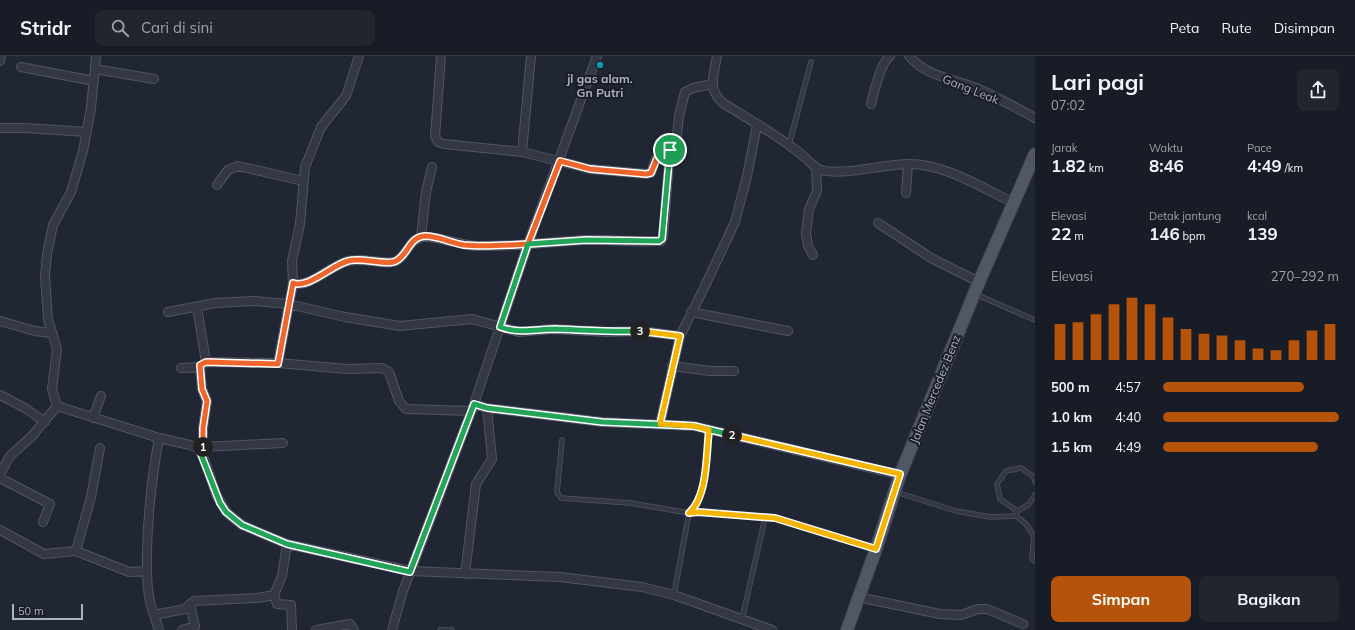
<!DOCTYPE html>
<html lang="id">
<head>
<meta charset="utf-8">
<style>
  :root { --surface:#181c26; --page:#21252e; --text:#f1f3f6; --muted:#9fa1a7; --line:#363a43; --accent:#b45309 }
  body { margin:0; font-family:Mulish,sans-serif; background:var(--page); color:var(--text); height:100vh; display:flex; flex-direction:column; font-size:15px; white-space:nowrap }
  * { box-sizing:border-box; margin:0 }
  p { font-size:13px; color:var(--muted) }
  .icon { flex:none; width:22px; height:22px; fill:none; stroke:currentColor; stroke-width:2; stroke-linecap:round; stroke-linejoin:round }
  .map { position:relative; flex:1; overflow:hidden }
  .drawer { display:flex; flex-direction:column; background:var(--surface); width:320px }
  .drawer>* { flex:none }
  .scale { position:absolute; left:12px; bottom:10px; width:71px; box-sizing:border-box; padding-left:4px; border:2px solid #adb2c1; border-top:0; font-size:11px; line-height:14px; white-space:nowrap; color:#adb2c1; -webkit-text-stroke:3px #191d28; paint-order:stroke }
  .pin { position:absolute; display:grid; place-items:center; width:34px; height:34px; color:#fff; margin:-17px; border:2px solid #fff; border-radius:50%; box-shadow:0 1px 4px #0007 }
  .km { position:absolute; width:20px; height:20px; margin:-10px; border-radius:50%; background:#222; color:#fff; font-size:11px; line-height:20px; text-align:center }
  .round { display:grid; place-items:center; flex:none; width:42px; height:42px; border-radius:8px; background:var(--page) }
  .overview { display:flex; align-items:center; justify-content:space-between; height:68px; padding:0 16px }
  h1 { font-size:22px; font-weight:700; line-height:30px }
  .metrics { display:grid; grid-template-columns:repeat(3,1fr); gap:6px; height:68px; padding:4px 16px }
  .metrics div { display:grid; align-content:center }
  .metrics b { font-size:17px; font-weight:700 }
  .metrics small { font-size:11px; font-weight:400 }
  .metrics p { font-size:11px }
  .chart { height:112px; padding:8px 16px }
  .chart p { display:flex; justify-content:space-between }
  .chart svg { width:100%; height:72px; margin-top:4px; stroke:var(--accent); stroke-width:6 }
  .primary-button { display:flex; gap:8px; margin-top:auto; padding:8px 16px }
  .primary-button a { flex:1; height:46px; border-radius:8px; background:var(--accent); color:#fff; font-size:16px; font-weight:700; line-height:46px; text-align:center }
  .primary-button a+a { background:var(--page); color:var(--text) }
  ul { padding:0 16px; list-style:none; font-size:13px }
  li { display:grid; grid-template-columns:64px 48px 1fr; align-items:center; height:30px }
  li i { height:10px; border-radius:5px; background:var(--accent) }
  header { display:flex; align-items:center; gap:24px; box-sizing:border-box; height:56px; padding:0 20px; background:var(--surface); border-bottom:1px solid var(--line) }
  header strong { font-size:19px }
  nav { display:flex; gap:22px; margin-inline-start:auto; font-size:14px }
  .search { width:280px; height:36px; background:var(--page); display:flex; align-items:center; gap:10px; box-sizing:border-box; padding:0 14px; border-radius:8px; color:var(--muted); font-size:15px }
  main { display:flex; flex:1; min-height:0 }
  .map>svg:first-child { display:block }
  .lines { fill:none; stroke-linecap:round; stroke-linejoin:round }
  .lane-casing { stroke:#515562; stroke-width:5.5 }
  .street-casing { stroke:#515562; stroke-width:10 }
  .primary-casing { stroke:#3d414d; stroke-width:14 }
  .lane { stroke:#333844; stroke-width:4 }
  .street { stroke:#333844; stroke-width:8 }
  .primary { stroke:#515764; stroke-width:12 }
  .split-1-casing { stroke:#fff; stroke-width:8 }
  .split-2-casing { stroke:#fff; stroke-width:8 }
  .split-3-casing { stroke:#fff; stroke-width:8 }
  .split-4-casing { stroke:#fff; stroke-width:8 }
  .split-1 { stroke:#f0652b; stroke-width:5 }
  .split-2 { stroke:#22a559; stroke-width:5 }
  .split-3 { stroke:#f5b400; stroke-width:5 }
  .split-4 { stroke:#22a559; stroke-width:5 }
  .culture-dot { fill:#0f9aa8; stroke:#191d28; stroke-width:1.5 }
  .labels { text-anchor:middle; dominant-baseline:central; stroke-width:4; stroke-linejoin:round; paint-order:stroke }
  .poi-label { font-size:12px; font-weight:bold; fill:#adb2c1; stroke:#191d28 }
  .street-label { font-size:12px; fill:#adb2c1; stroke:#191d28 }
</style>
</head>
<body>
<header>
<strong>Stridr</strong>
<div class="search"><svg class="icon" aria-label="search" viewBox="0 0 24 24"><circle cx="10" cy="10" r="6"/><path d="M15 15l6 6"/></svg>Cari di sini</div>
<nav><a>Peta</a><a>Rute</a><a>Disimpan</a></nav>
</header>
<main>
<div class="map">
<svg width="1035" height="574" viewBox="0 0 1035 574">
  <rect width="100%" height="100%" fill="#202633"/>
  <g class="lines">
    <defs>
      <path id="lane" d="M789,89L811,6
        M975,238L1035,264
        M562,384L557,436L561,442L630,447L689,457L698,456L775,462L875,492
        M1035,426L1034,421L1021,412L1006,415L997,428L1000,443L1017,455L1028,449L1035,439
        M896,436L956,455L990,461L1016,460L1017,455
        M1016,460L1026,468L1034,480L1032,503L1035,505
        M674,539L689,457C708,440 706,399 709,374
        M742,563L765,462
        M440,574H452"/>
      <path id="street" d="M96,0L91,52L83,95L71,136L53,169L47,198L45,220L48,263L57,293L52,333L57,350L159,382L190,389L199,393L205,405L216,438L226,456L242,469L287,488L410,515L560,521L642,531L674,539L772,574
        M359,0L346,40L321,71L305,111L300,168L292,205L293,227C307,233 330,211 345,206C361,200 385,210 396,205C407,200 408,184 422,181C431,179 462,189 475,190C511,191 548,186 585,184C610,183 636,187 661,185L663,181L670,94
        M441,0L435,80L438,86L444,88L522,96L590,113L647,118L651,117L656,102L672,93L676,89L679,60L685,36L693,32L713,28
        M717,0C714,18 707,33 723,47C748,63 774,77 797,95C805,100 812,111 821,114C844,120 884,108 909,108C946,108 982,132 1014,147
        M909,0C925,20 954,23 976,32C996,40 1016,52 1035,62
        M0,5L1,0
        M21,11L94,25
        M95,13L154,23
        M871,48C874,36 881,6 890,0
        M0,72H25L87,76
        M522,96L531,0
        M217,129L228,114L238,110L303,125
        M906,137L908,108
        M878,167L931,202L979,226
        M421,181L426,136L432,111
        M813,199L808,190L806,177L809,153L817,135L816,112
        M197,251L206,306L200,311L202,333L207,345L203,372V391
        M168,256L215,247L254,245L288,248L345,261L400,270L472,263L519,276L553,273L607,276L641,275L680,280
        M691,256L788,275
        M0,265L35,275L51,277
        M206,306L278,307L347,313L382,312L389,316L399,345L406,353L470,355
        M278,307L293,227
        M672,310L710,315H734
        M181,312L200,311
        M0,339L25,352L45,366
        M474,348L487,352L602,366L694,370L900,419
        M93,362L101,340
        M660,368L680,280L704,232L735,166L747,120L757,69
        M200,393L203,391L283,387
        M0,418L10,400L32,380L57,350
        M0,422L50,448L43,466
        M0,474L44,498L76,495L129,516L147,515
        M76,495L91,441L100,392
        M465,518L476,428L492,403L487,352
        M274,539L277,548L291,549L292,574
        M858,541L940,558L961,559L978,553H987L1023,568
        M154,559C146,538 147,517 147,495C148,456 152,420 159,382
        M159,574L154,559L185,553L194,545L258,542L274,539L282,520L287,488
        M182,574L195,570L190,548
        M316,574L350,568L354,574
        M392,574L403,535L474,348L528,188L597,0"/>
      <path id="primary" d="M847,574L876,493L900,419L979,226L1035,98"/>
    </defs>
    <!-- lane casing -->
    <use href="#lane" class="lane-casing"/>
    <!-- street casing -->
    <use href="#street" class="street-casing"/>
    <!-- primary casing -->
    <use href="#primary" class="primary-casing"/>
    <!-- lane -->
    <use href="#lane" class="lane"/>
    <!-- street -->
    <use href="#street" class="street"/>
    <!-- primary -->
    <use href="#primary" class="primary"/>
  </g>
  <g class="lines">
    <defs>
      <path id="split-1" d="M203,391V372L207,345L202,333L200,309L206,306L278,308L293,227C308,233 332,209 348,205C362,201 387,210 396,205C408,199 409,181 425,180C438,180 451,187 464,189C485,191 507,189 528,188L560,105L590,113L646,118L651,117L658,100L670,94"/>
      <path id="split-2" d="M203,391L199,393L220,447L226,456L242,469L287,488L410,516L474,348L487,352L602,366L694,370L732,379"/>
      <path id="split-3" d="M640,275L680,280L660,368L694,370L709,374C706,399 708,440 689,457L698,456L775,462L876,493L900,418L732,379"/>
      <path id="split-4" d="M640,275C611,276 584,274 556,273C536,273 520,278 500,271L528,188L586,184L659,185L662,183L670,94"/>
    </defs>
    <!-- split-1 casing -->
    <use href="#split-1" class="split-1-casing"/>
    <!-- split-2 casing -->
    <use href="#split-2" class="split-2-casing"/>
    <!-- split-3 casing -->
    <use href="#split-3" class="split-3-casing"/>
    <!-- split-4 casing -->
    <use href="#split-4" class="split-4-casing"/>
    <!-- split-1 -->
    <use href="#split-1" class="split-1"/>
    <!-- split-2 -->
    <use href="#split-2" class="split-2"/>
    <!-- split-3 -->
    <use href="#split-3" class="split-3"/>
    <!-- split-4 -->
    <use href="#split-4" class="split-4"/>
  </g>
  <!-- markers -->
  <circle class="culture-dot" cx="600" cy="9" r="4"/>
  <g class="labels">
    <!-- poi labels -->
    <g class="poi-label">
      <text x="600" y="22">jl gas alam.<tspan x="600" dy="14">Gn Putri</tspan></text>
    </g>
    <!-- street labels -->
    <g class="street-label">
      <text transform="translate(971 33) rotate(22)">Gang Leak</text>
      <text transform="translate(935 333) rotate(-68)">Jalan Mercedez Benz</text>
    </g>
  </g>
</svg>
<div class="scale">50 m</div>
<div class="pin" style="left:670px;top:94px;background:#1e9e55"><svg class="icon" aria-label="arrive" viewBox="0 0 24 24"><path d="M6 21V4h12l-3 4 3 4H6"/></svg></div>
<b class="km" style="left:203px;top:391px">1</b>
<b class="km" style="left:732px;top:379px">2</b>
<b class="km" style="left:640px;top:275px">3</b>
</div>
<section class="drawer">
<div class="overview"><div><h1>Lari pagi</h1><p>07:02</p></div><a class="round"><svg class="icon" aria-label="share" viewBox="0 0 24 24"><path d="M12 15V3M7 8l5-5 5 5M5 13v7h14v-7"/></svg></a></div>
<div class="metrics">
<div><p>Jarak</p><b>1.82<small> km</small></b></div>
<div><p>Waktu</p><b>8:46</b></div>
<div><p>Pace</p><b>4:49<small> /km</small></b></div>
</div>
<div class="metrics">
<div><p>Elevasi</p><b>22<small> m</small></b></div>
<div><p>Detak jantung</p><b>146<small> bpm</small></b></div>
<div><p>kcal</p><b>139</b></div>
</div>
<div class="chart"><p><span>Elevasi</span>270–292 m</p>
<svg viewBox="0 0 160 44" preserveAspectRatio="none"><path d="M5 44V22M15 44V21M25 44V16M35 44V10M45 44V6M55 44V10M65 44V18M75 44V25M85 44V28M95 44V29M105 44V32M115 44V37M125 44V38M135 44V32M145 44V26M155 44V22"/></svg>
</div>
<ul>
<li><b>500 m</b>4:57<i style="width:80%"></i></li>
<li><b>1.0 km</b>4:40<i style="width:100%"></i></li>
<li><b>1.5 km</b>4:49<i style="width:88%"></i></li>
</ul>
<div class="primary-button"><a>Simpan</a><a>Bagikan</a></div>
</section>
</main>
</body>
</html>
